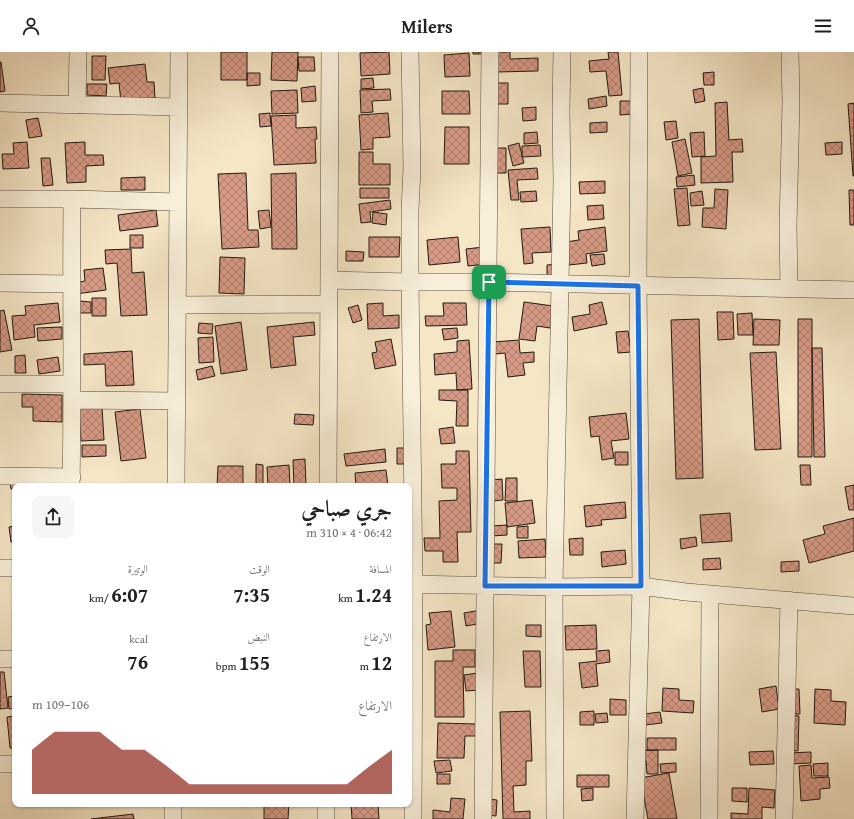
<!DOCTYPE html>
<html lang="ar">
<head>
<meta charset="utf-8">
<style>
  :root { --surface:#fff; --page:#f6f6f6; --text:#202124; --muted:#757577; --accent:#8f2418 }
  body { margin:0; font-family:"Gentium Book Plus",Amiri,serif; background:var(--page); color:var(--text); direction:rtl; height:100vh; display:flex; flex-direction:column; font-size:15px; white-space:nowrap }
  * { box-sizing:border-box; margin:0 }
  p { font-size:13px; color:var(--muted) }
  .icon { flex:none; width:22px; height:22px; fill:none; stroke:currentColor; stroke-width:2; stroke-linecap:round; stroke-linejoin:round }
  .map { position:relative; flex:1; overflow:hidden; direction:ltr }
  .panel { position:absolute; left:12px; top:431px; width:400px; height:324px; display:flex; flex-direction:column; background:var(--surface); border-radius:8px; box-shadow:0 1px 3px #0004; direction:rtl }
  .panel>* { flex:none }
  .pin { position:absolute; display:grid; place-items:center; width:34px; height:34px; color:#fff; margin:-17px; border-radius:8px; box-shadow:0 2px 6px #0006 }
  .round { display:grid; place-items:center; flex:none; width:42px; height:42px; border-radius:8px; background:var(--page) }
  .overview { display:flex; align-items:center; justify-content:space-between; height:68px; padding:0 20px }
  h1 { font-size:22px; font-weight:700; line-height:30px }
  .metrics { display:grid; grid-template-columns:repeat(3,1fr); gap:6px; height:68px; padding:4px 20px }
  .metrics div { display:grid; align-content:center }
  .metrics b { font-size:20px; font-weight:700 }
  .metrics small { font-size:11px; font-weight:400 }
  .metrics p { font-size:11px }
  .chart { height:112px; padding:8px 20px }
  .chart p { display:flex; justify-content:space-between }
  .chart svg { width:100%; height:72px; margin-top:4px; fill:var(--accent); opacity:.7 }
  header { display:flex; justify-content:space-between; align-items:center; height:52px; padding:0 20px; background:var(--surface); font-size:18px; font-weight:700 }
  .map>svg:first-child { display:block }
  .building { fill:url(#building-cross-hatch); stroke:#22180f }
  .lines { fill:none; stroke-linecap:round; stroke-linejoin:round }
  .street-casing { stroke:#574c3d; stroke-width:18 }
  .street { stroke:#f8efda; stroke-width:17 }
  .route-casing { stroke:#fff; stroke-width:8 }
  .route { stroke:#1a73e8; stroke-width:5 }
</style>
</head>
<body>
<header><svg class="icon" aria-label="menu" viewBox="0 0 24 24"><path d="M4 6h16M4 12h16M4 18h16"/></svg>Milers<svg class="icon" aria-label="person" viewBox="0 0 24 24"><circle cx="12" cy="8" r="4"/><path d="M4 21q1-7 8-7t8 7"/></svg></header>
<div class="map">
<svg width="854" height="767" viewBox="0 0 854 767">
  <defs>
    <pattern id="building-cross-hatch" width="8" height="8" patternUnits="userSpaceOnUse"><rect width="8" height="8" fill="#d79a86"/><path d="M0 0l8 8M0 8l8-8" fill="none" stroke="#ae7d6c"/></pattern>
  </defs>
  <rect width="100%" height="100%" fill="#f5e6c6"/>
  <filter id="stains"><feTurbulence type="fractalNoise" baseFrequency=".005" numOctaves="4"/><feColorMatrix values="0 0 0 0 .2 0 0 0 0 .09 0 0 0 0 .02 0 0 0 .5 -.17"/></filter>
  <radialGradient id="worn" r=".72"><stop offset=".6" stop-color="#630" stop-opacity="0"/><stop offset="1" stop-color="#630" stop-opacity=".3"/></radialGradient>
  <!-- building -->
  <path class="building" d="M221,0H247V28H221Z
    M272,0H298L297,29L271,28Z
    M389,0L390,22L361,24L360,1Z
    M473,0H488V2H473Z
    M496,0H510V7L538,6V19L497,20Z
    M608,0H618L622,43L609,44L606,19L590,20L589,9L609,7Z
    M469,1L470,24L445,25L444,3Z
    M92,4H106L105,28H92Z
    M298,5H314L315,19H299Z
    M0,10H1L5,39L0,40Z
    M145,12L147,30H154L155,46L121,50L119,31L110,32L108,16Z
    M714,20V33H704L703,21Z
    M247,21H260V33L247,34Z
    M373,26L374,36L361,37V27Z
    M496,31H508V52H496Z
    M87,32H107L106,44L87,43Z
    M315,34L316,49L302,50L301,36Z
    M703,36L705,49L695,51L693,38Z
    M390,37L391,48L372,49L373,60L361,61L360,38Z
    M297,38L298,61L272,62L271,39Z
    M442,39H469L470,62H442Z
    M606,44L607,54L589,57L588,47Z
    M620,49H633V62L620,63Z
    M727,50L729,88L742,87L743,100H732L733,130L701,131V105L716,104L715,51Z
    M854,51V124H853L848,52Z
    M536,55V68L523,69L522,56Z
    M270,61L271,74L260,75L259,62Z
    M388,61L390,85L373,86V97L361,98L359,63Z
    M296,63V76L316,75L317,87H315L316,111L274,113L271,64Z
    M38,66L42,84L29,86L26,68Z
    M676,69L678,86L666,88L664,70Z
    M607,70V80L590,81V71Z
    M445,75H469V112H444Z
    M537,80L538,91L524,92V81Z
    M704,80L705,104L692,105L690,81Z
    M685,87L692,121L678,124L672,90Z
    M27,90L29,116L3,117L2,102H14L13,91Z
    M85,90V103H103L104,113L86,114V130L67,131L65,91Z
    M842,90V102L826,103L825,91Z
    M519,91L524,111L513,114L508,94Z
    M540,93L541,104L522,105V94Z
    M496,96H506V121H496Z
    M359,100H373V112H390V133H359Z
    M41,106H50L53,133L43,134Z
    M537,116L538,127L517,128L519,148H511L508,118Z
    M246,121L248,178H258L259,195L222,197L218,122Z
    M296,121L297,197H272L271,122Z
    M694,123L695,133L677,135L676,125Z
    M145,125V138H121V126Z
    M605,129V141L580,142L579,130Z
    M360,136H389V146H360Z
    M687,136L690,173L678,174L674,137Z
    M715,137L728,138L726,177L702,175L703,156H714Z
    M849,138H854V173H850Z
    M536,139L537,149L521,150L520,140Z
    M702,139L704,153L691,154L690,141Z
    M390,148L391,157L370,160L371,170L361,171L359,152Z
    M603,153L604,167L588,168L587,154Z
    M156,158L158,174L120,179L118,163Z
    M269,158L271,175L260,177L258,159Z
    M373,160L387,162L386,173L372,171Z
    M550,175L551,200L532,201L533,211L524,212L521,177Z
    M605,175L607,199L586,202L587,211L569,213L566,190L579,188L578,179Z
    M130,183H143V196H130Z
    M369,185H400L399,205H369Z
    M458,185L460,210L429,213L427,188Z
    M484,195L486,212L468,214L466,197Z
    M131,197L132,221L144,220L147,263L121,264L117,211L106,212L105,198Z
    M346,199L364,200L363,209H346Z
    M604,202L605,212L592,214L590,203Z
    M220,205L245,206L244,242L219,241Z
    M559,212L560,225L547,226V213Z
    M103,216L106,238L75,242L74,231L85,229L84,218Z
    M92,246H106V264H92Z
    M80,249L91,250V261H79Z
    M524,250L553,254L550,276L537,274L535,289L519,287Z
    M602,250L607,272L574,279L572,265L590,262L589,253Z
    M58,251L60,270L34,273L35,285L14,288L12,264L26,263L25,254Z
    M383,251V264L399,263V276L368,277L367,252Z
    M443,251H466L467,273L426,274L425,264H444Z
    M358,253L362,268L353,271L348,256Z
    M4,258L12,298L0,300V259Z
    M717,260H733L734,287L718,288Z
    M752,261L753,283H738L737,262Z
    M699,267L703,426L676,427L671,268Z
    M754,267L780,268L779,293H753Z
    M798,267H812V405H798Z
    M241,270L247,318L221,322L215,274Z
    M314,270L315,283L293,285L296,313L271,316L267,275Z
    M199,271L213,272L212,282L198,281Z
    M62,275V287L38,289L37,276Z
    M457,276L458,286L444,288L442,277Z
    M628,279L631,300L618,301L616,280Z
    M213,285L214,310L199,311L198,286Z
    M391,287L396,313L375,317L372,301L377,300L375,290Z
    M469,288L472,337L457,338L456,321L435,323L434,302L457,300V289Z
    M519,288L520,301L534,300V310L523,311L525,323L508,325L505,301L495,302L494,290Z
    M812,296H822L825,405H814Z
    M132,299L134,333L106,334L105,312L84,313V302Z
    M776,300L781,397L755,398L750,301Z
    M25,303L26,321H15V304Z
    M58,305L60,319L39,322L37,308Z
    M212,314L215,324L198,328L196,318Z
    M439,338H468V374H456L457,349L439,348Z
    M22,342L62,343V370L33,369V355H22Z
    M102,355L104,388L81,389L79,356Z
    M140,357L146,406L121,409L115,360Z
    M626,361L629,387L611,389L614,406L602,408L599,384L591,385L589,365Z
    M295,362L314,363L313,373L294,372Z
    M453,375L455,391L441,392L439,377Z
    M82,393H106V404L82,405Z
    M397,396H407L408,412H397Z
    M385,397L386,410L346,414L344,402Z
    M456,399H469L471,480H457L458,510H443V499H425L424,486H440L439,449L457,448V436H442L441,412H456Z
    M615,400H628V413H615Z
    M305,407L306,434H294L293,408Z
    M256,412L263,413V434H256Z
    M289,413L290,434H268L267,415Z
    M800,413H810L811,433H801Z
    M218,414H243V434H217Z
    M386,418L388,434H356L355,421Z
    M21,421L23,434H15V437H11L9,423Z
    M506,426H517V449H505Z
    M502,427L503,448L493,449L492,428Z
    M129,432V434H99V433Z
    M854,433V458H849L845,435Z
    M532,448L535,471L507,475L505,451Z
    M625,450L626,466L601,468L602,473L586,475L584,454Z
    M730,461L732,489L702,491L700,463Z
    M854,466V499L809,511L803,488L825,482L823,474Z
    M507,473V483L491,484V474Z
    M15,474V490H11L9,475Z
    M528,474V486H517V475Z
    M696,485L697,494L681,497L680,487Z
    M583,486V503H570L569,487Z
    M545,487L546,505L519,506L518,489Z
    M491,492H502L501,511H491Z
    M625,498L626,512L602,515L601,500Z
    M720,506L721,517L703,518V507Z
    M799,509V519L781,520V510Z
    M481,558L483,571L466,574L464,561Z
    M451,559L455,595L428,598L426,573L431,572L429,561Z
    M526,573H541V585L526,584Z
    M596,573L597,597L566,598L565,574Z
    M453,598H475V615H463L464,665H435V609H453Z
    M609,598L610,610L596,612L598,634L582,636L579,611L597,609L596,599Z
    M523,599H540L541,635H525Z
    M0,620H4L8,656L0,657Z
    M477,621L479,638L466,639L464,623Z
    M776,634L779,657L762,660L759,637Z
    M663,636L679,637V648L694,649L693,661L662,659Z
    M789,637H799L800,662H789Z
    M815,637L831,638V649L846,650L845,673L814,671Z
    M15,644V656L9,657L8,645Z
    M610,647L626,648V663H610Z
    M530,659L532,709H526V733L513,734L514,760L530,759V767H503L500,660Z
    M594,659V673H580V660Z
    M660,660L662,671L645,673L644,662Z
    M607,661L608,670L596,671L595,662Z
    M788,663L799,664L798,699L787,698Z
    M15,664V696H10L7,665Z
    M438,671L477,672V684H465L464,706H437Z
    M647,686H676V698H647Z
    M658,698V722H647L646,709H634V699Z
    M773,699L774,712L750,713L749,700Z
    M811,700V711L789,712V701Z
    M450,708L452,719L436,721L434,709Z
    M676,711V720L661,721L660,712Z
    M828,711V724H814L813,712Z
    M811,713L812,726L829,725L830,736L820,737V747L801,749L799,714Z
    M669,721L677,767H648L642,735L634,727Z
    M437,722H450V732H437Z
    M577,723H609V735H577Z
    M593,736V748L582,749L581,737Z
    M732,736H747V750L732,749Z
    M749,736L775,738L774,756L762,755V767H731V761L748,762Z
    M451,746L465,747L463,767H433V758L450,760Z
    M488,747L497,748L496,764L487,763Z
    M74,752H140V753L74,754Z
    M264,752H289L288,767H264Z
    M351,752H378L379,767H352Z
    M133,762L134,767H91Z"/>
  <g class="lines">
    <defs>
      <path id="street" d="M410,0L412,117L410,158V230L414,532L413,767
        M0,51L179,55
        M77,53L78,0
        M0,147H72L178,150
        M329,228L410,230H489L854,238
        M0,231L71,232
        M789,237L788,174L791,51L790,0
        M177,253L328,252
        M0,332H72
        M73,348L176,349
        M0,424L72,425
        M71,434C73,338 71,243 72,147
        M176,434L179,0
        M328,434L330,0
        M0,516H15
        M409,532L554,535L641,534L686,540L854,554
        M0,607H15
        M0,712H15
        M173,767V752
        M326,767V752
        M483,767L490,0
        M555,767L554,535L562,130L561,59L562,0
        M635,767L641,534L638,234L639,0
        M709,767L710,542
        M784,767L789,548"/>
    </defs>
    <!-- street casing -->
    <use href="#street" class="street-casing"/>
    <!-- street -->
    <use href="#street" class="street"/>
  </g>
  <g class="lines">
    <defs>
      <path id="route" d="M489,230L638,234L641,534H485Z"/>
    </defs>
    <!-- route casing -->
    <use href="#route" class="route-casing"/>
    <!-- route -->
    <use href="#route" class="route"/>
  </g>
  <rect width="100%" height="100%" filter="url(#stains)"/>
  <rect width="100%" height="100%" fill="url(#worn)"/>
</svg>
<div class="pin" style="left:489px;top:230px;background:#1e9e55"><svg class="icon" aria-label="arrive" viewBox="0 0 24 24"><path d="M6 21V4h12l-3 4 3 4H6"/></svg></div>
<section class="panel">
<div class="overview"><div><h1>جري صباحي</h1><p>06:42 · 4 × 310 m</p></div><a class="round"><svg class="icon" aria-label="share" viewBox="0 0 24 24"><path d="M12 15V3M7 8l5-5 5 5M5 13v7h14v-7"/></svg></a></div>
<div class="metrics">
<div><p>المسافة</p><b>1.24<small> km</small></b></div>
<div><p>الوقت</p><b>7:35</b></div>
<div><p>الوتيرة</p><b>6:07<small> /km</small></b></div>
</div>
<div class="metrics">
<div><p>الارتفاع</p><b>12<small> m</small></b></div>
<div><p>النبض</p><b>155<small> bpm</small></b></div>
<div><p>kcal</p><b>76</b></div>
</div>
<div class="chart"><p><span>الارتفاع</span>106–109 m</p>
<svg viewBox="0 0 160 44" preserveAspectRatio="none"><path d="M0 44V17L10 6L20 6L30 6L40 17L50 17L60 27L70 38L80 38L90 38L100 38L110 38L120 38L130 38L140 38L150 27L160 17V44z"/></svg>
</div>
</section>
</div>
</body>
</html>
